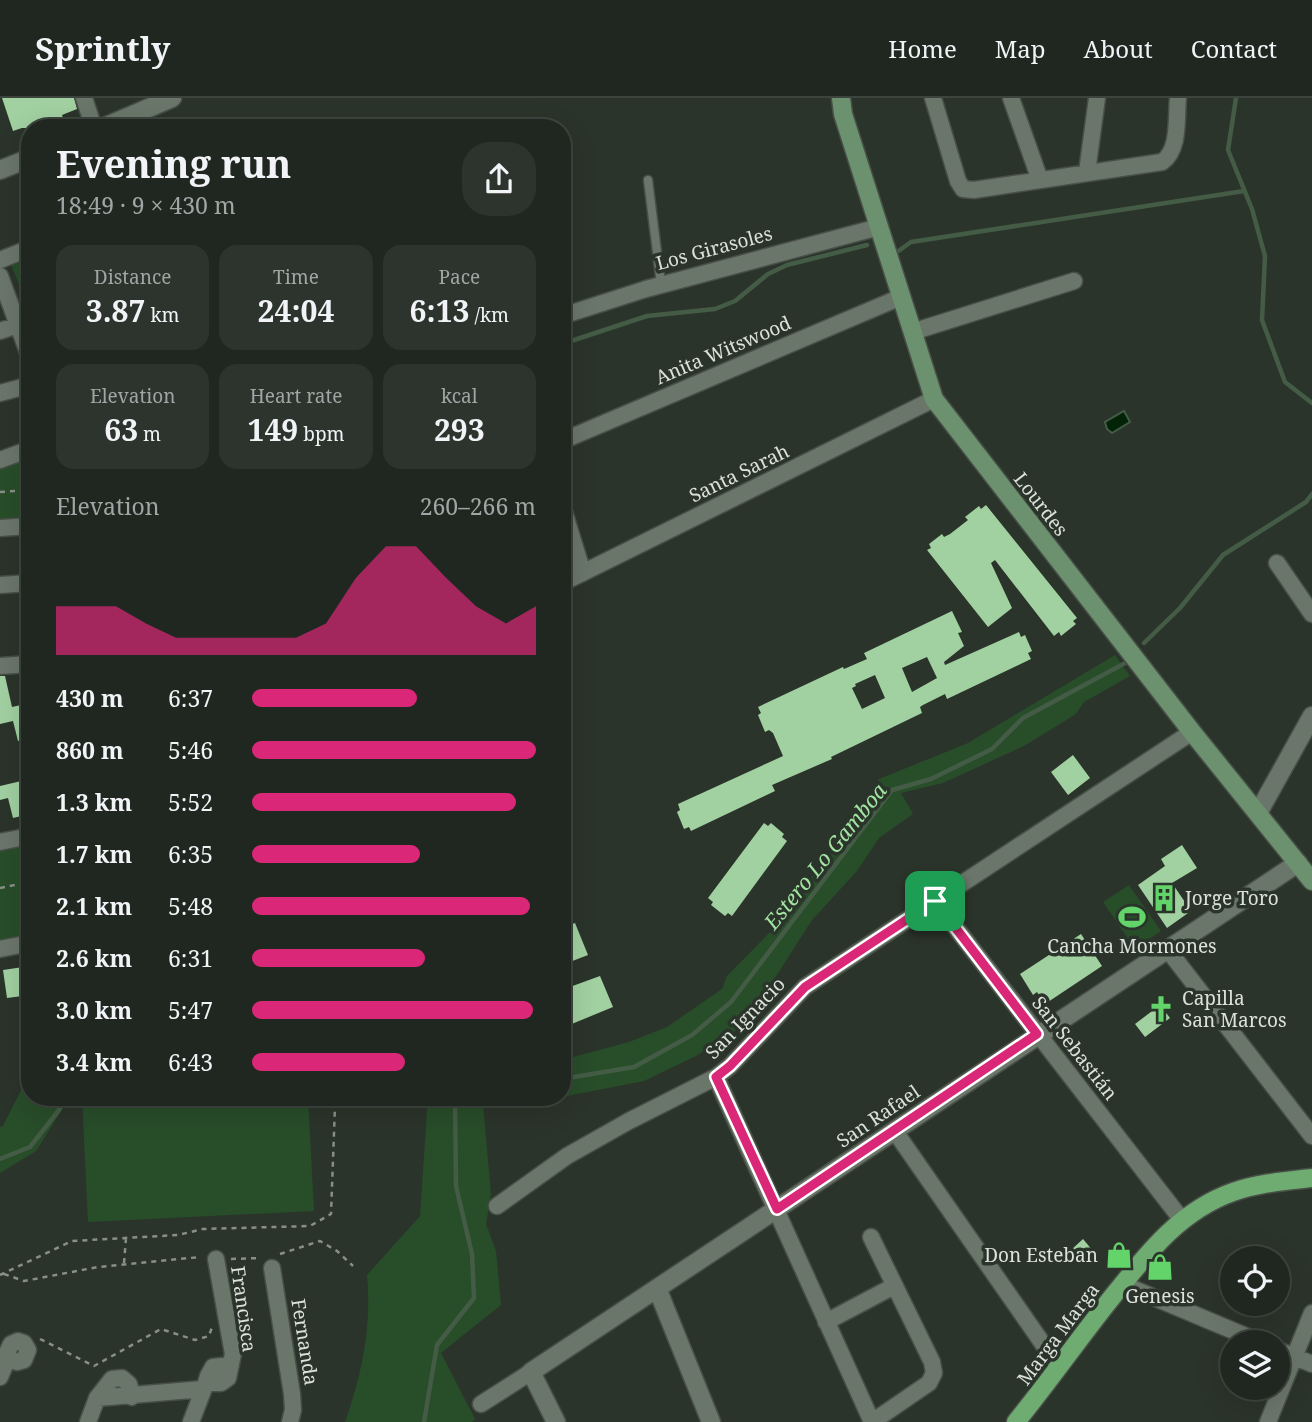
<!DOCTYPE html>
<html lang="en">
<head>
<meta charset="utf-8">
<style>
  :root { --surface:#202720; --page:#2d332d; --text:#f1f3f6; --muted:#a2a5a5; --line:#3d443e; --accent:#db2777 }
  body { margin:0; font-family:"Noto Serif",serif; background:var(--page); color:var(--text); height:100vh; display:flex; flex-direction:column; font-size:26px; white-space:nowrap }
  * { box-sizing:border-box; margin:0 }
  p { font-size:23px; color:var(--muted) }
  .icon { flex:none; width:38px; height:38px; fill:none; stroke:currentColor; stroke-width:2; stroke-linecap:round; stroke-linejoin:round }
  .map { position:relative; flex:1; overflow:hidden }
  .drawer { position:absolute; left:21px; top:21px; width:550px; height:987px; display:flex; flex-direction:column; background:var(--surface); border-radius:28px; box-shadow:0 7px 28px #0002,0 0 0 2px var(--line) }
  .drawer>* { flex:none }
  .buttons { position:absolute; left:1220px; top:1148px; display:grid; gap:14px }
  .buttons a { display:grid; place-items:center; width:70px; height:70px; border-radius:50%; background:var(--surface); box-shadow:0 7px 28px #0002,0 0 0 2px var(--line); font-size:35px }
  .pin { position:absolute; display:grid; place-items:center; width:60px; height:60px; color:#fff; margin:-30px; border-radius:14px; box-shadow:0 4px 10px #0006 }
  .round { display:grid; place-items:center; flex:none; width:74px; height:74px; border-radius:28px; background:var(--page) }
  .head { display:flex; align-items:center; justify-content:space-between; height:119px; padding:0 35px }
  h1 { font-size:38px; font-weight:700; line-height:52px }
  .metrics { display:grid; grid-template-columns:repeat(3,1fr); gap:10px; height:119px; padding:7px 35px }
  .metrics div { display:grid; align-content:center; border-radius:18px; background:var(--page); text-align:center }
  .metrics b { font-size:30px; font-weight:700 }
  .metrics small { font-size:19px; font-weight:400 }
  .metrics p { font-size:19px }
  .chart { height:196px; padding:14px 35px }
  .chart p { display:flex; justify-content:space-between }
  .chart svg { width:100%; height:126px; margin-top:7px; fill:var(--accent); opacity:.7 }
  ul { padding:0 35px; list-style:none; font-size:23px }
  li { display:grid; grid-template-columns:112px 84px 1fr; align-items:center; height:52px }
  li i { height:18px; border-radius:9px; background:var(--accent) }
  header { display:flex; align-items:center; gap:42px; box-sizing:border-box; height:98px; padding:0 35px; background:var(--surface); border-bottom:2px solid var(--line) }
  header strong { font-size:33px }
  nav { display:flex; gap:38px; margin-inline-start:auto; font-size:24px }
  .map>svg:first-child { display:block }
  .green { fill:#284d29 }
  .water { fill:#032306; stroke:#445c46; stroke-width:2 }
  .lines { fill:none; stroke-linecap:round; stroke-linejoin:round }
  .stream { stroke:#445c46; stroke-width:4.5 }
  .building { fill:#a1d0a1; fill-rule:evenodd }
  .service-casing { stroke:#474f47; stroke-width:11 }
  .minor-casing { stroke:#474f47; stroke-width:19 }
  .tertiary-casing { stroke:#474f47; stroke-width:21 }
  .secondary-casing { stroke:#474f47; stroke-width:21 }
  .primary-casing { stroke:#474f47; stroke-width:21 }
  .path { stroke:#878f87; stroke-width:2.5; stroke-dasharray:5 5; stroke-linecap:butt }
  .service { stroke:#6b766b; stroke-width:8 }
  .minor { stroke:#6b766b; stroke-width:16 }
  .tertiary { stroke:#6b766b; stroke-width:18 }
  .secondary { stroke:#6c916e; stroke-width:18 }
  .primary { stroke:#6eac71; stroke-width:18 }
  .route-casing { stroke:#fff; stroke-width:14 }
  .route { stroke:#db2777; stroke-width:9 }
  .labels { text-anchor:middle; dominant-baseline:central; stroke-width:7; stroke-linejoin:round; paint-order:stroke }
  .street-label { font-size:19px; fill:#dbe1db; stroke:#2b342b }
  .poi-label { font-size:19px; fill:#dbe1db; stroke:#2b342b; text-anchor:start }
  .water-label { font-size:21px; font-style:italic; fill:#a2e4a2; stroke:#2b342b }
</style>
</head>
<body>
<header>
<strong>Sprintly</strong>
<nav><a>Home</a><a>Map</a><a>About</a><a>Contact</a></nav>
</header>
<div class="map">
<svg width="1312" height="1324" viewBox="0 0 1312 1324">
  <rect width="100%" height="100%" fill="#2b342b"/>
  <!-- green -->
  <path class="green" d="M30,159V213L11,167Z
    M30,358V423L0,426V368Z
    M1115,557L1130,578L1084,604L1076,616L1024,648L943,685L901,695L913,716L879,740L857,773L812,822L759,905L738,931L696,958L644,983L562,999V962L629,944L667,929L722,891L727,878L776,828L804,786L824,765L879,681L968,645Z
    M30,744V838L0,844V750Z
    M1129,787L1161,833L1135,851L1103,804Z
    M30,974V999H70L36,1053L0,1075V1029L3,1028Z
    M82,999H308L314,1113L88,1124Z
    M428,999H561L483,1006L491,1096L486,1126L496,1153L501,1207L441,1255L475,1321L472,1324H345C362,1276 372,1228 367,1177L420,1118Z"/>
  <!-- water -->
  <path class="water" d="M1124,313L1130,324L1112,335L1107,331L1105,324Z"/>
  <g class="lines">
    <!-- stream -->
    <path class="stream" d="M1236,0L1228,52L1252,111L1265,158L1262,222L1285,284L1312,305
      M897,154L911,144L1244,93
      M562,246L647,218L715,211L735,203L768,176L787,167L867,147
      M1144,545L1180,510L1223,457L1306,404L1312,396
      M562,981L634,969L692,937L731,904L892,692L931,681L992,651L1023,620L1127,564
      M0,1061L30,1049L59,1012L65,999
      M424,1324L437,1247L474,1200L472,1156L456,1088L455,999"/>
  </g>
  <!-- building -->
  <path class="building" d="M2,0H74L77,11L62,17L63,20L35,30H22L13,33Z
    M986,407L1077,520L1073,523L1076,526L1061,538L1059,534L1054,538L995,462L991,465L1012,510L988,529L927,452L931,450L929,446L942,436L944,439L950,436L968,422L965,419L979,408L981,411Z
    M952,513L962,534L958,535L964,548L944,564L945,567L1019,534L1021,539L1025,537L1032,553L1028,555L1031,561L947,601L945,596L923,607L920,609L922,615L831,659L832,661L772,687L775,693L691,733L689,729L684,731L677,714L680,712L678,706L783,658L773,635L769,632L765,634L758,617L761,615L758,609L843,569L844,571L867,561L864,555ZM927,559L937,580L912,594L902,570ZM875,577L885,600L862,611L852,590L856,588L855,586Z
    M0,578H5L12,609L30,605V641L18,643L13,623L0,626Z
    M1073,657L1090,680L1068,697L1051,674Z
    M30,681V716L13,720L8,700L0,702V688Z
    M764,725L768,728L771,725L784,736L782,739L787,743L732,818L728,815L725,818L711,807L713,804L708,800Z
    M1182,747L1197,770L1172,785L1191,813L1167,830L1138,787L1165,768L1161,761Z
    M575,825L588,857L562,867V830Z
    M1081,836L1102,868L1045,906L1037,894L1033,897L1020,876Z
    M30,868V897L7,900L3,872Z
    M600,878L613,909L562,930V898L569,895L567,890Z
    M1160,907L1170,920L1145,939L1135,926Z
    M1083,1141L1093,1153L1080,1164L1070,1153Z"/>
  <g class="lines">
    <defs>
      <path id="service" d="M648,82L661,186"/>
      <path id="minor" d="M84,0L94,30
        M933,0L958,83L963,91L974,92L1162,64C1180,52 1176,20 1178,0
        M1011,0L1040,82
        M1087,74L1097,0
        M0,162L30,150
        M0,178L30,260
        M562,218L646,191L879,129
        M0,233L18,227
        M912,234L1074,183
        M0,295L30,287
        M562,343L901,199
        M0,362L30,351
        M562,407L583,475
        M0,430L30,428
        M1277,465L1312,516
        M562,485L934,301
        M0,487L30,485
        M0,568L30,566
        M0,744L30,738
        M935,803L1182,1122
        M0,851L30,845
        M1168,852L1312,1038
        M716,979L872,1324
        M894,1032L1059,1269
        M497,1108L567,1058L629,1023L716,979L730,968L805,889L1192,634
        M871,1139L932,1264L934,1275L929,1285L872,1324
        M216,1161L233,1256L228,1280L221,1285H206L208,1278L213,1269L231,1267
        M272,1170L292,1296L293,1312L290,1324
        M1122,1186L1260,1244
        M826,1224L894,1188
        M1278,1252L1312,1266
        M0,1279L8,1260L7,1255L11,1246L18,1243L24,1245L28,1252L24,1262L17,1264L8,1260
        M97,1300L203,1291
        M481,1306L531,1274
        M88,1324L97,1300L112,1281L122,1280L129,1286L132,1299
        M191,1324L206,1285
        M1268,1324L1312,1215"/>
      <path id="tertiary" d="M102,30L172,0
        M0,72L30,60
        M1258,715L1312,618
        M657,1190L711,1324
        M556,1324L531,1274L1298,765"/>
      <path id="secondary" d="M841,0L843,16L934,301L1192,634L1312,783"/>
      <path id="primary" d="M1016,1324C1051,1281 1082,1236 1117,1193C1150,1152 1182,1112 1233,1094C1258,1085 1286,1083 1312,1080"/>
    </defs>
    <!-- service casing -->
    <use href="#service" class="service-casing"/>
    <!-- minor casing -->
    <use href="#minor" class="minor-casing"/>
    <!-- tertiary casing -->
    <use href="#tertiary" class="tertiary-casing"/>
    <!-- secondary casing -->
    <use href="#secondary" class="secondary-casing"/>
    <!-- primary casing -->
    <use href="#primary" class="primary-casing"/>
    <!-- path -->
    <path class="path" d="M0,394L30,392
      M0,790L30,784
      M280,1156L320,1143L337,1153L353,1168
      M231,1161L260,1160
      M124,1165L126,1140
      M4,1176L24,1183L98,1169L200,1159
      M0,1177L72,1143L178,1137L203,1131L310,1128L331,1116L335,1008L343,999
      M40,1241L94,1268L161,1231L195,1242L209,1238L212,1229"/>
    <!-- service -->
    <use href="#service" class="service"/>
    <!-- minor -->
    <use href="#minor" class="minor"/>
    <!-- tertiary -->
    <use href="#tertiary" class="tertiary"/>
    <!-- secondary -->
    <use href="#secondary" class="secondary"/>
    <!-- primary -->
    <use href="#primary" class="primary"/>
  </g>
  <g class="lines">
    <defs>
      <path id="route" d="M935,803L1037,936L777,1111L716,979L730,968L805,889Z"/>
    </defs>
    <!-- route casing -->
    <use href="#route" class="route-casing"/>
    <!-- route -->
    <use href="#route" class="route"/>
  </g>
  <!-- icons -->
  <defs>
    <symbol id="building-bare" viewBox="-9 -9 18 18"><path d="M-4-6H4V6H1V3H-1V6H-4ZM-2.5-4.3h1.7v1.8h-1.7ZM.8-4.3h1.7v1.8H.8ZM-2.5-1h1.7V.8h-1.7ZM.8-1h1.7V.8H.8Z" fill="#62d469" stroke="#2b342b" stroke-width="2.5" paint-order="stroke"/></symbol>
    <symbol id="stadium-bare" viewBox="-9 -9 18 18"><path d="M0-5a6.5 5 0 1 0 0 10a6.5 5 0 1 0 0-10ZM-3.5-1.8h7v3.6h-7Z" fill="#62d469" stroke="#2b342b" stroke-width="2.5" paint-order="stroke"/></symbol>
    <symbol id="church-bare" viewBox="-9 -9 18 18"><path d="M-1.2-6h2.4v3.5h3.3v2.4h-3.3V6h-2.4V-.1h-3.3v-2.4h3.3Z" fill="#62d469" stroke="#2b342b" stroke-width="2.5" paint-order="stroke"/></symbol>
    <symbol id="shop-bare" viewBox="-9 -9 18 18"><path d="M-5-2.5h2.3a2.7 3.5 0 0 1 5.4 0H5L5.5 6h-11ZM-1.5-2.5h3a1.5 2.3 0 0 0-3 0Z" fill="#62d469" stroke="#2b342b" stroke-width="2.5" paint-order="stroke"/></symbol>
  </defs>
  <g fill-rule="evenodd">
    <use href="#building-bare" x="1145" y="781" width="38" height="38"/>
    <use href="#stadium-bare" x="1113" y="800" width="38" height="38"/>
    <use href="#church-bare" x="1142" y="892" width="38" height="38"/>
    <use href="#shop-bare" x="1100" y="1138" width="38" height="38"/>
    <use href="#shop-bare" x="1141" y="1150" width="38" height="38"/>
  </g>
  <g class="labels">
    <!-- street labels -->
    <g class="street-label">
      <text transform="translate(714 150) rotate(-15)">Los Girasoles</text>
      <text transform="translate(723 252) rotate(-23)">Anita Witswood</text>
      <text transform="translate(739 375) rotate(-26)">Santa Sarah</text>
      <text transform="translate(1041 406) rotate(52)">Lourdes</text>
      <text transform="translate(745 920) rotate(-46)">San Ignacio</text>
      <text transform="translate(1075 950) rotate(52)">San Sebastián</text>
      <text transform="translate(878 1018) rotate(-34)">San Rafael</text>
      <text transform="translate(244 1211) rotate(82)">Francisca</text>
      <text transform="translate(1058 1236) rotate(-53)">Marga Marga</text>
      <text transform="translate(305 1244) rotate(81)">Fernanda</text>
    </g>
    <!-- poi labels -->
    <g class="poi-label">
      <text x="1185" y="800">Jorge Toro</text>
      <text x="1132" y="848" text-anchor="middle">Cancha Mormones</text>
      <text x="1182" y="900">Capilla<tspan x="1182" dy="22">San Marcos</tspan></text>
      <text x="1098" y="1157" text-anchor="end">Don Esteban</text>
      <text x="1160" y="1198" text-anchor="middle">Genesis</text>
    </g>
    <!-- water labels -->
    <g class="water-label">
      <text transform="translate(825 758) rotate(-51)">Estero Lo Gamboa</text>
    </g>
  </g>
</svg>
<div class="buttons">
<a><svg class="icon" aria-label="locate" viewBox="0 0 24 24"><circle cx="12" cy="12" r="6"/><path d="M12 2v4M12 18v4M2 12h4M18 12h4"/></svg></a>
<a><svg class="icon" aria-label="layers" viewBox="0 0 24 24"><path d="M12 4l9 5-9 5-9-5zM3 14l9 5 9-5"/></svg></a>
</div>
<div class="pin" style="left:935px;top:803px;background:#1e9e55"><svg class="icon" aria-label="arrive" viewBox="0 0 24 24"><path d="M6 21V4h12l-3 4 3 4H6"/></svg></div>
<section class="drawer">
<div class="head"><div><h1>Evening run</h1><p>18:49 · 9 × 430 m</p></div><a class="round"><svg class="icon" aria-label="share" viewBox="0 0 24 24"><path d="M12 15V3M7 8l5-5 5 5M5 13v7h14v-7"/></svg></a></div>
<div class="metrics">
<div><p>Distance</p><b>3.87<small> km</small></b></div>
<div><p>Time</p><b>24:04</b></div>
<div><p>Pace</p><b>6:13<small> /km</small></b></div>
</div>
<div class="metrics">
<div><p>Elevation</p><b>63<small> m</small></b></div>
<div><p>Heart rate</p><b>149<small> bpm</small></b></div>
<div><p>kcal</p><b>293</b></div>
</div>
<div class="chart"><p><span>Elevation</span>260–266 m</p>
<svg viewBox="0 0 160 44" preserveAspectRatio="none"><path d="M0 44V27L10 27L20 27L30 33L40 38L50 38L60 38L70 38L80 38L90 33L100 17L110 6L120 6L130 17L140 27L150 33L160 27V44z"/></svg>
</div>
<ul>
<li><b>430 m</b>6:37<i style="width:58%"></i></li>
<li><b>860 m</b>5:46<i style="width:100%"></i></li>
<li><b>1.3 km</b>5:52<i style="width:93%"></i></li>
<li><b>1.7 km</b>6:35<i style="width:59%"></i></li>
<li><b>2.1 km</b>5:48<i style="width:98%"></i></li>
<li><b>2.6 km</b>6:31<i style="width:61%"></i></li>
<li><b>3.0 km</b>5:47<i style="width:99%"></i></li>
<li><b>3.4 km</b>6:43<i style="width:54%"></i></li>
</ul>
</section>
</div>
</body>
</html>
